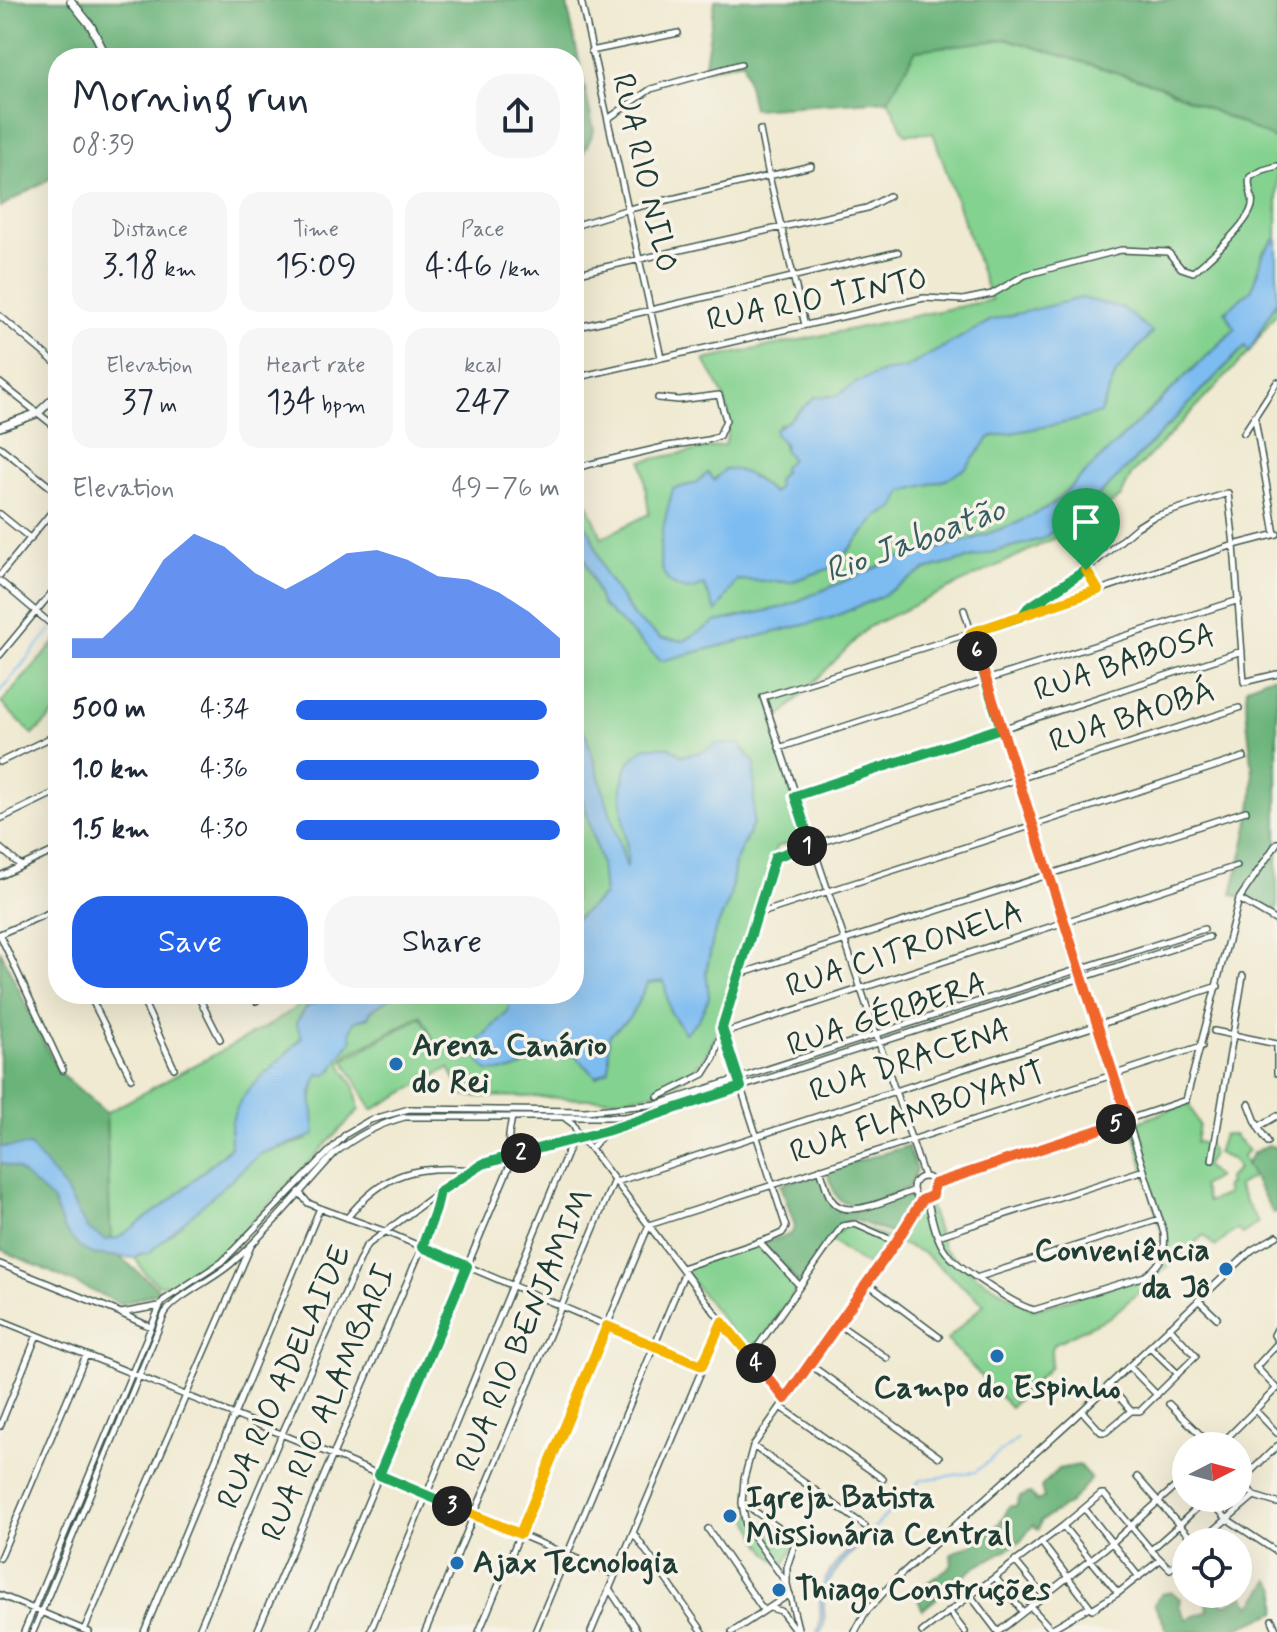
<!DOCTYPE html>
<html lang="en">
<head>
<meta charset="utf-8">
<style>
  :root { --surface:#fff; --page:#f6f6f7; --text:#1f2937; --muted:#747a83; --accent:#2563eb }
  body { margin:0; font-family:Mynerve,sans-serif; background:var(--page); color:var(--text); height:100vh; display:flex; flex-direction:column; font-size:30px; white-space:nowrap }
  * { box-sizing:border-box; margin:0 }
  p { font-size:26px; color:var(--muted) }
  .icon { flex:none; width:44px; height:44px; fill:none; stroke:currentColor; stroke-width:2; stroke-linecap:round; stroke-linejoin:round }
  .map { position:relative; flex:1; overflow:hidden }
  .details { position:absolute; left:48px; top:48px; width:536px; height:956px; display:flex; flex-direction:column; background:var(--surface); border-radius:32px; box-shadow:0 8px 32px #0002 }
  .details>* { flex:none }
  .needle { width:52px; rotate:84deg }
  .tools { position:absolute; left:1172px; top:1432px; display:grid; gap:16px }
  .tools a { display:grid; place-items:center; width:80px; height:80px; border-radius:50%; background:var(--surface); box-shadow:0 8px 32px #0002; font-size:40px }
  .pin { position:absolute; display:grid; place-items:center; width:68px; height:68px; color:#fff; margin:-82px -34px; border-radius:50% 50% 50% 0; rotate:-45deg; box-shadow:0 0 8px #0007 }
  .pin .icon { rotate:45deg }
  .km { position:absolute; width:40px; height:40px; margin:-20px; border-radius:50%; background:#222; color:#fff; font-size:22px; line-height:40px; text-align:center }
  .round { display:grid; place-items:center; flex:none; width:84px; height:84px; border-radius:32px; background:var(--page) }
  .headline { display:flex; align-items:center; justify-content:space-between; height:136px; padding:0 24px }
  h1 { font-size:44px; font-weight:600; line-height:60px }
  .stats { display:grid; grid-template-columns:repeat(3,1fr); gap:12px; height:136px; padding:8px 24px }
  .stats div { display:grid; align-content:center; border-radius:20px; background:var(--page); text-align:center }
  .stats b { font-size:34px; font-weight:600 }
  .stats small { font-size:22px; font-weight:400 }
  .stats p { font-size:22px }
  .chart { height:224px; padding:16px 24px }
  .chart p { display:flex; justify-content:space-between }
  .chart svg { width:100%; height:144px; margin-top:8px; fill:var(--accent); opacity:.7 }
  .action { display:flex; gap:16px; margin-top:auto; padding:16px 24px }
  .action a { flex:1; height:92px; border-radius:32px; background:var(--accent); color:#fff; font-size:32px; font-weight:600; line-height:92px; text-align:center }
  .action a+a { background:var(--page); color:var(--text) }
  ul { padding:0 24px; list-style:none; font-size:26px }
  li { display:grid; grid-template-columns:128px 96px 1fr; align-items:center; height:60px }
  li i { height:20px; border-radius:10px; background:var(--accent) }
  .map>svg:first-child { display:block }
  .green { fill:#84d290; stroke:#528862; stroke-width:2; fill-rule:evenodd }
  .forest { fill:#6bb47a; stroke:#457857; stroke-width:2 }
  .water { fill:#7dbcf1; stroke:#4e7c92; stroke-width:2 }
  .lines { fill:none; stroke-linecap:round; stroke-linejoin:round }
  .stream { stroke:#7dbcf1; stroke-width:2 }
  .minor-casing { stroke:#3e574c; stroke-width:8 }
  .tertiary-casing { stroke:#3e574c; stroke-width:10 }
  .minor { stroke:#fff; stroke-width:5 }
  .tertiary { stroke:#fff; stroke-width:7 }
  .split-1-casing { stroke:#fff; stroke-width:16 }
  .split-2-casing { stroke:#fff; stroke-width:16 }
  .split-3-casing { stroke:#fff; stroke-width:16 }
  .split-4-casing { stroke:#fff; stroke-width:16 }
  .split-5-casing { stroke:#fff; stroke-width:16 }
  .split-6-casing { stroke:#fff; stroke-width:16 }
  .split-7-casing { stroke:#fff; stroke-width:16 }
  .split-1 { stroke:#22a559; stroke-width:10 }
  .split-2 { stroke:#22a559; stroke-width:10 }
  .split-3 { stroke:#22a559; stroke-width:10 }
  .split-4 { stroke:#f5b400; stroke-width:10 }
  .split-5 { stroke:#f0652b; stroke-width:10 }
  .split-6 { stroke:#f0652b; stroke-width:10 }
  .split-7 { stroke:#f5b400; stroke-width:10 }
  .poi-dot { fill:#1f6fb2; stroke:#f7f3e8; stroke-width:3 }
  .labels { text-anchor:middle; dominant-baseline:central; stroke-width:7; stroke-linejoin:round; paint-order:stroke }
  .street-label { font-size:32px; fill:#1f3d34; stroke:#f7f3e8 }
  .poi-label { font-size:32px; font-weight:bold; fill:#1f3d34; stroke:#f7f3e8; text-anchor:start }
  .water-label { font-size:34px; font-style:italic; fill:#365d63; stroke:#f7f3e8 }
</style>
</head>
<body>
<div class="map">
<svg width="1277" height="1632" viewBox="0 0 1277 1632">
  <rect width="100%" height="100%" fill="#f7f3e8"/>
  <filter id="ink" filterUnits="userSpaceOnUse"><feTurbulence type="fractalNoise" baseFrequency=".0125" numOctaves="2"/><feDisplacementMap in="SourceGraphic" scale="16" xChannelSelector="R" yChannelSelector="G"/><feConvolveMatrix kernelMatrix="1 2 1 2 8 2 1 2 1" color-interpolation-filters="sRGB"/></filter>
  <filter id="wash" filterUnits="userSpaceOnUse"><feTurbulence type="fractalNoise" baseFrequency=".006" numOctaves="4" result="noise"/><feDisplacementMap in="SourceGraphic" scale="32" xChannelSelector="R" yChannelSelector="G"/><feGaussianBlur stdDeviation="1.8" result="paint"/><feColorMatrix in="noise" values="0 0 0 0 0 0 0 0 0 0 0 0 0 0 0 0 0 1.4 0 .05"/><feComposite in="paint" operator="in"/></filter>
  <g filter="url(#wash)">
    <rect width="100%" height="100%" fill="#f0ead2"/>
    <!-- green -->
    <path class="green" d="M1008,39L1160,86L1277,140V237L1263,252L1252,289L1225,312L1235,328L1052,505L1017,523L970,540L896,559L784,607L716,622L684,641L661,638L634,617L605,574L590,532L574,511V493L588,504L602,538L649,514L642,461L725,445C735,407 722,392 704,360L991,300L933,133L905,134L888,100L916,49ZM992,320L1152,332L1116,373L1100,413L1069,422L990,437L966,468L945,480L903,491L895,507L877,517L834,567L790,582L737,580L716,611L704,584L660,546L673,489L694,484L708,474L713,480L722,474L752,476L773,493L778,487V480L791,459L784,449L779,425L788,421L815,397L837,396L851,386L883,372L904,369Z
      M1277,300V312L1249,352L1131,475L1121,497L1070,531L868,627L773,724L804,838L776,847L712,1044C677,1111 602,1099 539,1097C514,1096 489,1097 464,1096L449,1068L372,1110L344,1060L421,1017L436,1044L421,1015L345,1056L341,1064L355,1088L359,1110L226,1249L187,1283L158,1285L145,1273L135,1258C149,1247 163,1243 174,1228L260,1154L307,1140C311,1117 311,1095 318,1073L333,1070L337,1059L351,1041L350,1031L354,1021L368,1018L370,1011L396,994H512L509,995V1010L478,1041L567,1047L597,1077L609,1069V1036L630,1017L648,983L664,981L670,1011L684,1032L699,1019L709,997L706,972L714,934L730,898L735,862L753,824V787L716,744L702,752L681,756L628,873L586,735L574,714V530L602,605L661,661L831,618L878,598L925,570L1042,539L1085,508L1116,479L1246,346L1250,351Z
      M58,639V710L33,735L1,703Z
      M574,768L601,864L604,895L574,921Z
      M316,994H330L306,1008L296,1023L302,1036C280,1065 247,1085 233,1121C230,1128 231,1139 231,1146L170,1201L118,1238L112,1239L110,1224L106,1113L273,1023Z
      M1188,1102L1199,1125L1196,1142L1208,1144L1213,1154L1205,1166L1217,1177L1202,1186L1208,1202L1227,1194L1225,1187L1229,1185L1227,1179L1238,1169L1233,1160L1217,1153L1223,1135H1234L1248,1150L1242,1157L1254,1176L1237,1186L1258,1223L1242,1234L1237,1229L1215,1247L1204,1235L1110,1317L1055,1343L1052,1349L1050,1367L1010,1407L947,1340L984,1304L922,1252L896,1242L922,1200L927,1199L944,1249L978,1277L1034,1310L1145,1276L1155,1269L1166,1247L1132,1125Z
      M849,1223L888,1238L867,1266L830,1240Z
      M759,1242L799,1285L751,1356L682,1268Z
      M749,1512L796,1543L784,1565C767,1560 753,1530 747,1514Z"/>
    <!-- forest -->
    <path class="forest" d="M0,0H566L594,131L574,173V58H58V174L0,207Z
      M715,0H1277V140L1160,86L1008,39L916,50L888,100L753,109L743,61L704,70Z
      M1277,676V909L1275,910L1232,894C1239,863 1249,832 1252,801C1257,763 1243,725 1247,687L1266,678Z
      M0,950L57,1070L106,1113L110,1224L112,1239L106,1240L87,1229L65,1189L30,1147H0Z
      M1268,1145L1277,1148V1213H1273L1246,1164L1253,1153Z
      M908,1146L916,1170L909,1188C890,1194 849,1218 836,1195C832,1188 830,1178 827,1170Z
      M0,1163L16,1168L31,1179L53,1201L58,1214L92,1254L120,1257L161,1291L121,1304L0,1249Z
      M819,1172L838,1211L853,1212L907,1195L916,1200L894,1235L853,1219L843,1223L799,1283L763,1243L791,1234L795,1226L781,1185Z
      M1079,1465L1091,1479L1070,1503L1041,1521L1038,1530L1033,1525L1020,1542L974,1568L922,1610L917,1596L927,1583L952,1565L951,1555C957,1548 965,1549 974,1544C988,1536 1004,1521 1009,1506H1016L1020,1497L1030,1493L1037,1501L1044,1498L1041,1487L1058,1469Z
      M1270,1580L1277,1589V1612L1226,1632H1168L1154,1604L1162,1594L1172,1592L1180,1599L1179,1606L1186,1619L1208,1611L1204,1594H1215L1221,1603L1227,1605L1244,1596L1251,1607Z"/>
    <!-- water -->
    <path class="water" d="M1277,237V300L1249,352L1245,346L1116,479L1085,508L1042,539L925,570L878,598L831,618L661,661L602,605L574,530V511L590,532L605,574L634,617L661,638L684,641L716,622L784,607L896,559L970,540L1017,523L1052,505L1235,329L1225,312L1252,289L1264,252Z
      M1081,298L1123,308L1152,332L1116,373L1100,413L1069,422L990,437L966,468L945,480L903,491L895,507L877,517L834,567L790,582L737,580L716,612L704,585C693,590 685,592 674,585C647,570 667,513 673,489L694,484L708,473L714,480L725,469C746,468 758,482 773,493L778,487L777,480L784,472L783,467L791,459L784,449L785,445L775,434V429L788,421L815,397L837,396L857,382L883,372L904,369L992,320Z
      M574,714L586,735L627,868C630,840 613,791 628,765C632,758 640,752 646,747H670L682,756L702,752L716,744H739L755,763L753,824L735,862L730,898L714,934L706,972L709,997L699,1019L685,1033L670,1011L664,981L648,983L630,1017L609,1036V1070L596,1077L567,1047L542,1046C524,1069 517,1073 487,1071L480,1063L478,1041L509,1010V994H574V921L604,895L601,864L574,768Z
      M330,994H396L371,1011L368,1017L354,1022L350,1031L352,1041C341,1052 337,1067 326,1075L318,1074L311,1094L315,1135L260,1154L149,1253L139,1254L135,1258L92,1254L79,1247L64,1229L53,1201L16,1168L0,1163V1147L30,1146L65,1189L87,1229L106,1240L118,1238L170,1201L231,1147C231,1138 230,1129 232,1121C241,1084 281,1065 302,1037L296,1023L306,1008Z
      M859,1540L861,1543C845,1560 826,1576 824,1601C823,1612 827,1622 821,1632H817C822,1622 820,1611 820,1599C823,1572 841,1558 859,1540Z"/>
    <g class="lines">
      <!-- stream -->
      <path class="stream" d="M0,692L52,628
        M860,1542L921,1480L975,1472L1017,1439"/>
    </g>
  </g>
  <g filter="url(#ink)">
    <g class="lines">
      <defs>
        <path id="minor" d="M581,0L661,357
          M591,51L678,33
          M609,118L651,89L741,64
          M760,130L769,176L805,325
          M574,226L629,209L811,166
          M574,274L867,208L889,196
          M0,316L58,365
          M574,328L898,252
          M574,378L924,298L963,300L992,294L1025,275L1121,250L1168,252L1181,268L1193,272C1208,260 1245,226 1251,209C1256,198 1246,189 1250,177L1263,170L1277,166
          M0,383L58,429
          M1255,419L1275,534
          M1244,433L1277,382
          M0,447L58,493
          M574,468L668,446L708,440L719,436L726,420L719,395L679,400L658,398
          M0,514L31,539
          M1277,534L1234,545L1244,682L1277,674
          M1086,570L1098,590
          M0,575L58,504
          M0,581L58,630
          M0,655L58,585
          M779,748L986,680L1239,600
          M0,762L58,734
          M795,796L1242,651
          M0,819L58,791
          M0,848L20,865
          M0,876L58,849
          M1239,899L1277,921
          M50,912L58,929
          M758,914L1244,757
          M0,934L58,909
          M0,935L63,1070
          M737,975L1246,811
          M89,994L131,1078
          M140,994L174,1068
          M197,994L220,1039
          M253,994L256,1001
          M1214,1031L1277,1044
          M724,1033L1237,866
          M1277,1048V1073
          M658,1097L704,1074L714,1058L737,975L775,857L1239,708
          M1249,1104L1258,1127L1268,1142
          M669,1110L1209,937
          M565,1118L573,1124L580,1138L656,1114
          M1258,1127L1277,1116
          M591,1149L606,1131
          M1212,1160L1243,976
          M820,1169C824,1179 826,1191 831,1199C844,1223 893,1197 913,1191
          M913 1188a11 11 0 1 1 22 0a11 11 0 1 1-22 0Z
          M924,1177L763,697L971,633L1234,545L1228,493L1153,517L1137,527L1086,570L1028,608L1022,616
          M616,1182L1218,986
          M934,1184L1186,1100L1239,899L1277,843
          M299,1192L308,1203L320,1208
          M927,1199C932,1216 935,1238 946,1252C957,1267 1016,1306 1034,1310L1145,1276C1162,1264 1166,1253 1164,1233L964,610
          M347,1218C384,1172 416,1165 472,1170
          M938,1236L1144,1170
          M759,1242L799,1285
          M0,1264L121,1313L159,1306
          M682,1268L771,1238L782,1233L786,1227L723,1032
          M979,1277L1160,1219
          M867,1283L939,1337
          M1198,1300L1217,1318
          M122,1314L151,1327
          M0,1320L333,1455L615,1575
          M838,1324L887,1358
          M1277,1329L1274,1335L1277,1339
          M1150,1347L1178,1374
          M751,1356L842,1226L855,1224L896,1242
          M809,1364L939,1457
          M1129,1366L1157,1395
          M1109,1385L1131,1411
          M1277,1389L1256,1367L1277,1344
          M1169,1404L1212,1446
          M781,1407L883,1479
          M1255,1410L1277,1433
          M1082,1411L1101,1432H1106L1131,1411H1140L1196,1356L1169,1327
          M0,1426L37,1335
          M753,1446L865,1526
          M1219,1446L1277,1388
          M1238,1475L1254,1496L1277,1503
          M1242,1480L1277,1446
          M1208,1498L1227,1519L1277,1552
          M743,1503L796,1540L787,1567V1583
          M1085,1509L1139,1577
          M1063,1526L1118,1593
          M708,1529L764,1611
          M634,1534L703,1632
          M1041,1542L1092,1609L1118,1593L1160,1560
          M1195,1542L1179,1525L1207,1498
          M1200,1542L1254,1496
          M1151,1550L1170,1569L1186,1556
          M0,1558L86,1355
          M1015,1561L1044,1596
          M995,1577L1023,1612
          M610,1590L638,1632
          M0,1595L89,1632
          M970,1595L998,1632
          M1030,1606L1051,1629L1089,1607
          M770,1608L781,1611L797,1632
          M949,1611L965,1632
          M1272,1620L1277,1632
          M84,1630L251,1246
          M24,1632L160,1306L164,1300L222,1262L346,1134L370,1120L409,1109L585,1111L659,1104L1204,929
          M33,1632L165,1313C177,1295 215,1279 233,1262C270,1229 301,1190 334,1154C356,1136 378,1124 405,1117H623L670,1109
          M144,1632L320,1208L384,1231L702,1366
          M198,1632L281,1436L366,1246L440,1191L483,1164L580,1138L591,1149L722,1322L785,1399
          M257,1632L422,1247L436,1209L440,1192
          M313,1632L514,1155C505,1145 510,1129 512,1117
          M370,1632L572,1141
          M425,1632L614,1180
          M479,1632L649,1225L1202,1046
          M535,1632L684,1274
          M591,1632L722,1322
          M732,1632L790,1594
          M799,1632L787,1584L746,1526L742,1503L744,1479L753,1446L867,1283L922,1200
          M855,1632L865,1613L897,1578L1073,1419L1252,1250L1277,1236
          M922,1632L1063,1526L1101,1494H1104L1151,1550L1179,1525L1137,1477
          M998,1632L1113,1542L1186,1477"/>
        <path id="tertiary" d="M71,1L91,26L107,58
          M0,427L38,413L58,394"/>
      </defs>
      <!-- minor casing -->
      <use href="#minor" class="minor-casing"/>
      <!-- tertiary casing -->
      <use href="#tertiary" class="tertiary-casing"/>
      <!-- minor -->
      <use href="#minor" class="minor"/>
      <!-- tertiary -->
      <use href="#tertiary" class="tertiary"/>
    </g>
  </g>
  <g class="lines" filter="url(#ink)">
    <defs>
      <path id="split-1" d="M807,846L811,845L795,796L1001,728L971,633L1022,616L1028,608L1086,570"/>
      <path id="split-2" d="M521,1153L606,1131L741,1087L722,1028L775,857L807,846"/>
      <path id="split-3" d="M452,1506L379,1475L467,1266L422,1247L436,1209L440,1191L483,1164L521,1153"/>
      <path id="split-4" d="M452,1506L520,1534L607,1326L702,1366L722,1322L756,1363"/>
      <path id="split-5" d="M756,1363L785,1399L896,1242L922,1200L933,1195L934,1184L1116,1124"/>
      <path id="split-6" d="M977,651L1128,1120L1116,1124"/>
      <path id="split-7" d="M977,651L971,633L1098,590L1086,570"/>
    </defs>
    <!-- split-1 casing -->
    <use href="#split-1" class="split-1-casing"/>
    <!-- split-2 casing -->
    <use href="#split-2" class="split-2-casing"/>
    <!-- split-3 casing -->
    <use href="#split-3" class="split-3-casing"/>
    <!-- split-4 casing -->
    <use href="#split-4" class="split-4-casing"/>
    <!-- split-5 casing -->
    <use href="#split-5" class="split-5-casing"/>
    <!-- split-6 casing -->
    <use href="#split-6" class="split-6-casing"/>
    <!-- split-7 casing -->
    <use href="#split-7" class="split-7-casing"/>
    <!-- split-1 -->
    <use href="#split-1" class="split-1"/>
    <!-- split-2 -->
    <use href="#split-2" class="split-2"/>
    <!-- split-3 -->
    <use href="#split-3" class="split-3"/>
    <!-- split-4 -->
    <use href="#split-4" class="split-4"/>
    <!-- split-5 -->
    <use href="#split-5" class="split-5"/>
    <!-- split-6 -->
    <use href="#split-6" class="split-6"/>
    <!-- split-7 -->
    <use href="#split-7" class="split-7"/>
  </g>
  <!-- markers -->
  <g class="poi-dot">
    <circle cx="396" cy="1064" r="8"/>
    <circle cx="1226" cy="1269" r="8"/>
    <circle cx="997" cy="1356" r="8"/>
    <circle cx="730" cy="1516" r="8"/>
    <circle cx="457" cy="1563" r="8"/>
    <circle cx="779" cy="1590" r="8"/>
  </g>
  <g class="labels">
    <!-- street labels -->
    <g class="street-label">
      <text transform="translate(644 173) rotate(77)">RUA RIO NILO</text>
      <text transform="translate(817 300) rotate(-11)">RUA RIO TINTO</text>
      <text transform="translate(1125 663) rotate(-18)">RUA BABOSA</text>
      <text transform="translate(1132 717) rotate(-18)">RUA BAOBÁ</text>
      <text transform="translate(905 950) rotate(-18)">RUA CITRONELA</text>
      <text transform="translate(887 1015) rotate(-18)">RUA GÉRBERA</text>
      <text transform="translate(910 1061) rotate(-18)">RUA DRACENA</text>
      <text transform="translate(918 1113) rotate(-18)">RUA FLAMBOYANT</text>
      <text transform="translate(525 1330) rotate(-67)">RUA RIO BENJAMIM</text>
      <text transform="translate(285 1377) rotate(-66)">RUA RIO ADELAIDE</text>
      <text transform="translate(329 1403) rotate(-67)">RUA RIO ALAMBARI</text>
    </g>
    <!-- poi labels -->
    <g class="poi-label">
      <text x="412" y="1046">Arena Canário<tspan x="412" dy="37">do Rei</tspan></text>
      <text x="1210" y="1251" text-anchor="end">Conveniência<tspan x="1210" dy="37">da Jô</tspan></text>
      <text x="997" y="1388" text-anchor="middle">Campo do Espinho</text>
      <text x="746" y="1498">Igreja Batista<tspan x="746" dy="37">Missionária Central</tspan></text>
      <text x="473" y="1563">Ajax Tecnologia</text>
      <text x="795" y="1590">Thiago Construções</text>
    </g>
    <!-- water labels -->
    <g class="water-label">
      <text transform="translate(915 541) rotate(-20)">Rio Jaboatão</text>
    </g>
  </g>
</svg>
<div class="tools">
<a><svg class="needle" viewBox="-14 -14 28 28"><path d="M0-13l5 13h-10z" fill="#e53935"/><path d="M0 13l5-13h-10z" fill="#747a83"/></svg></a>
<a><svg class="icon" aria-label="locate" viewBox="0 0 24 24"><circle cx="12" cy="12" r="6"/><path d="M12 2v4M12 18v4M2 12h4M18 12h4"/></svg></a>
</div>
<div class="pin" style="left:1086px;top:570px;background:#1e9e55"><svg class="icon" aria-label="arrive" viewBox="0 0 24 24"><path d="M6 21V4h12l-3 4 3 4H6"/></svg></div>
<b class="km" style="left:807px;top:846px">1</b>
<b class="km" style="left:521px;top:1153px">2</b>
<b class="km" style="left:452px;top:1506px">3</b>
<b class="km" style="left:756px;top:1363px">4</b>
<b class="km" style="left:1116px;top:1124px">5</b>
<b class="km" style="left:977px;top:651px">6</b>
<section class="details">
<div class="headline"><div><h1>Morning run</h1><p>08:39</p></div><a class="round"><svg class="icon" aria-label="share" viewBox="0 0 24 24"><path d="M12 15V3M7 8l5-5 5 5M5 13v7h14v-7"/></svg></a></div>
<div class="stats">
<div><p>Distance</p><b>3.18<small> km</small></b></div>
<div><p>Time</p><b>15:09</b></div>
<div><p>Pace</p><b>4:46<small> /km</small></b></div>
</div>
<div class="stats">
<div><p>Elevation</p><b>37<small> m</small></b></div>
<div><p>Heart rate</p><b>134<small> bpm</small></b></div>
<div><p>kcal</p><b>247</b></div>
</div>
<div class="chart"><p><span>Elevation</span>49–76 m</p>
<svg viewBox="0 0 160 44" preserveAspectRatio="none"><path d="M0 44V38L10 38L20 29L30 14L40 6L50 10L60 18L70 23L80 18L90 12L100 11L110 14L120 19L130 20L140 24L150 30L160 38V44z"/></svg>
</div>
<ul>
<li><b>500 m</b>4:34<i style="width:95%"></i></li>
<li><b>1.0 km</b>4:36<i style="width:92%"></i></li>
<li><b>1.5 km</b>4:30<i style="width:100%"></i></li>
</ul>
<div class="action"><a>Save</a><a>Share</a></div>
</section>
</div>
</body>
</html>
